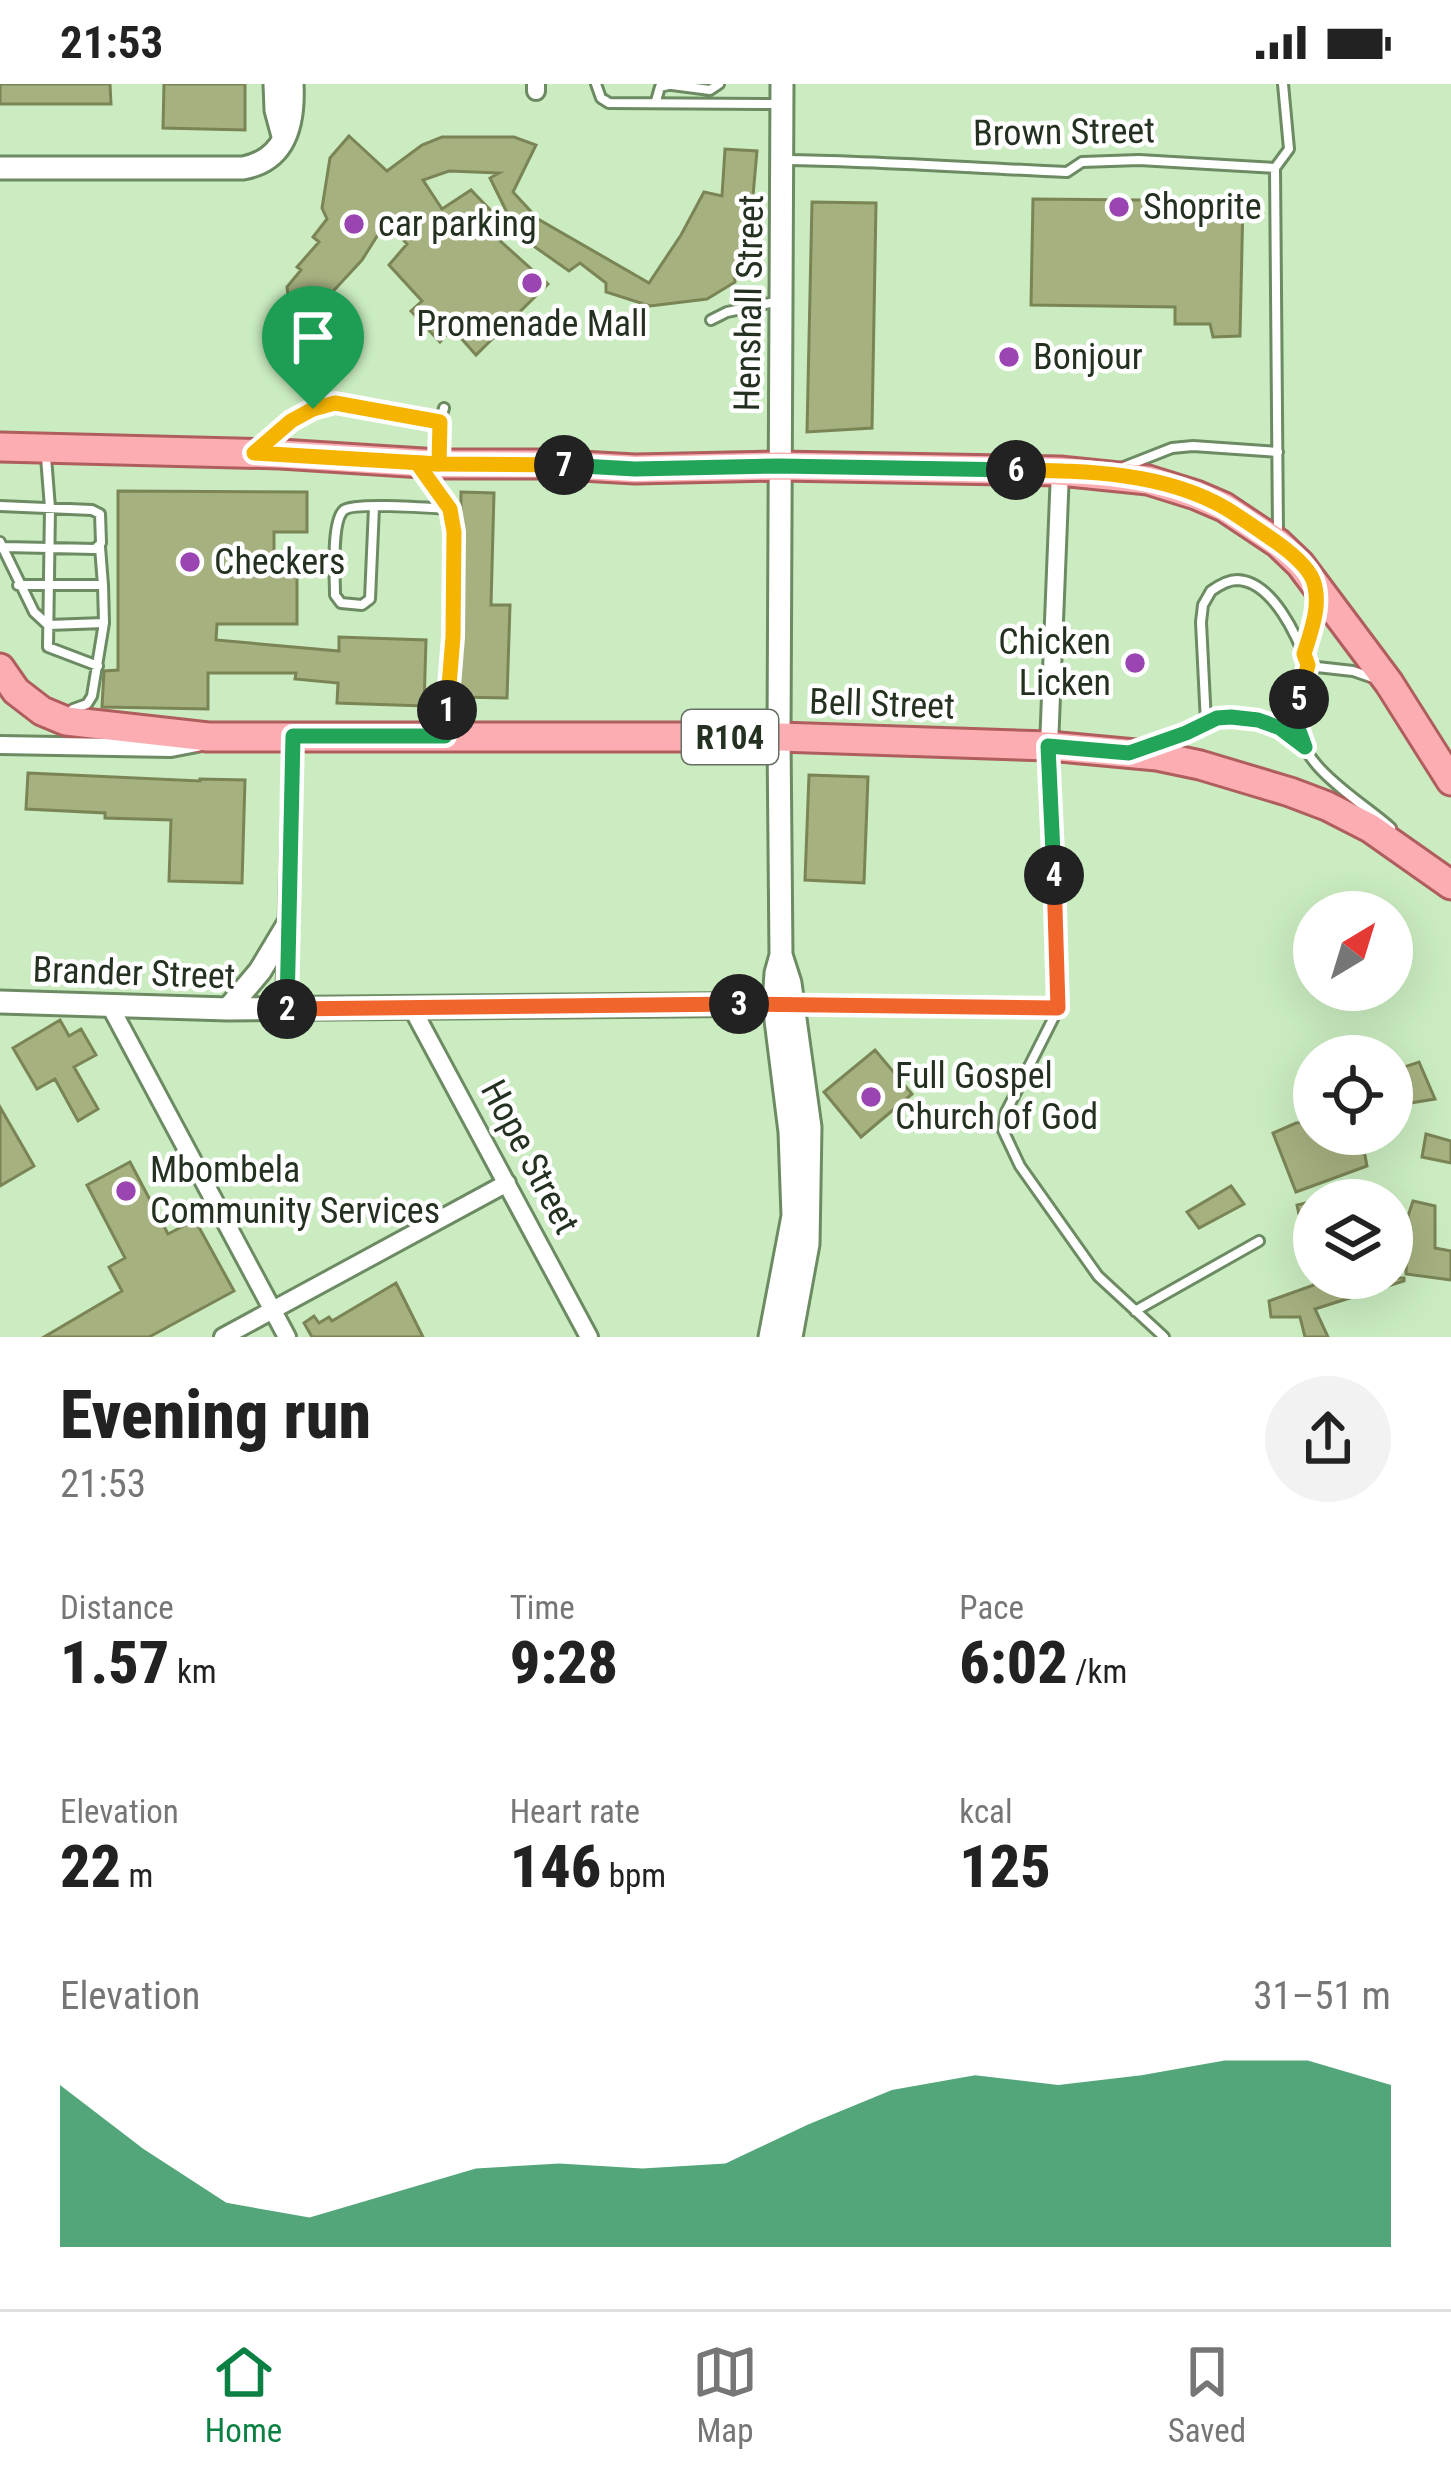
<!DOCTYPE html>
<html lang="en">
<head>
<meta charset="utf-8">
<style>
  :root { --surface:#fff; --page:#f2f2f2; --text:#222; --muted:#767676; --line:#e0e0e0; --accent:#0b8043 }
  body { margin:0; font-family:"Roboto Condensed",sans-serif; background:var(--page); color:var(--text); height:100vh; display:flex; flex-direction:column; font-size:45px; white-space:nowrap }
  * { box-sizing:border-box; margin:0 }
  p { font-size:39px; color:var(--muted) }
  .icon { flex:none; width:66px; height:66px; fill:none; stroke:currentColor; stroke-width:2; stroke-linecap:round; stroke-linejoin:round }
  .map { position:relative; height:1253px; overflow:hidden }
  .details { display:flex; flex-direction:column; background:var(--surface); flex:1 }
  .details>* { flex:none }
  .needle { width:78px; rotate:38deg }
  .buttons { position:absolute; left:1293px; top:807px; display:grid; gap:24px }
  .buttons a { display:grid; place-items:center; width:120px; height:120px; border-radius:50%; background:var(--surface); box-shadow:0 12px 48px #0002; font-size:60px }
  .pin { position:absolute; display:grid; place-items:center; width:102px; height:102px; color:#fff; margin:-123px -51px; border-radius:50% 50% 50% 0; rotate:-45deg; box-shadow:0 0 12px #0007 }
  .pin .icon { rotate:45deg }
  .km { position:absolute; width:60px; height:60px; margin:-30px; border-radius:50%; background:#222; color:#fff; font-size:33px; line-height:60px; text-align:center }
  .round { display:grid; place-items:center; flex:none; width:126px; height:126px; border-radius:63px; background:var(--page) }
  .summary { display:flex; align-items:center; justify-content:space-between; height:204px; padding:0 60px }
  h1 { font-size:66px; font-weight:800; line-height:90px }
  .figures { display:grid; grid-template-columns:repeat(3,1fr); gap:18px; height:204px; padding:12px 60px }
  .figures div { display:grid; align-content:center }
  .figures b { font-size:60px; font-weight:800 }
  .figures small { font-size:33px; font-weight:400 }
  .figures p { font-size:33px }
  .chart { height:336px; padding:24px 60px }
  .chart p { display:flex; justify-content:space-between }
  .chart svg { width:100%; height:216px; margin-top:12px; fill:var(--accent); opacity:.7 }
  .status { display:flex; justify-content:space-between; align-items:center; height:84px; padding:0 60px; background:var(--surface); direction:ltr }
  .status svg { height:33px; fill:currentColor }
  .dock { display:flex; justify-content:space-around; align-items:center; height:168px; border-top:3px solid var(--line); background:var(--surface); font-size:33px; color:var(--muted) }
  .dock a { display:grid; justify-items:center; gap:6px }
  .dock .selected { color:var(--accent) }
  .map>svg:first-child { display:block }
  .building { fill:#a6b180; stroke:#7a8455; stroke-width:3 }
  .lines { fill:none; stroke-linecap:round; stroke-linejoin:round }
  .service-casing { stroke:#6c8b63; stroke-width:14 }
  .minor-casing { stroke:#6c8b63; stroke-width:22 }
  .tertiary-casing { stroke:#6c8b63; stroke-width:27 }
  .primary-casing { stroke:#af5e5d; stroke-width:33 }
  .service { stroke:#fff; stroke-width:8 }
  .minor { stroke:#fff; stroke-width:16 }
  .tertiary { stroke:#fff; stroke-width:21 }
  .primary { stroke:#fcadb2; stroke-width:27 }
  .split-1-casing { stroke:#fff; stroke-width:24 }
  .split-2-casing { stroke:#fff; stroke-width:24 }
  .split-3-casing { stroke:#fff; stroke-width:24 }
  .split-4-casing { stroke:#fff; stroke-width:24 }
  .split-5-casing { stroke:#fff; stroke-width:24 }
  .split-6-casing { stroke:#fff; stroke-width:24 }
  .split-7-casing { stroke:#fff; stroke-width:24 }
  .split-8-casing { stroke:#fff; stroke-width:24 }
  .split-1 { stroke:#f5b400; stroke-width:15 }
  .split-2 { stroke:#22a559; stroke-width:15 }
  .split-3 { stroke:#f0652b; stroke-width:15 }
  .split-4 { stroke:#f0652b; stroke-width:15 }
  .split-5 { stroke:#22a559; stroke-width:15 }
  .split-6 { stroke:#f5b400; stroke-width:15 }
  .split-7 { stroke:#22a559; stroke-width:15 }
  .split-8 { stroke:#f5b400; stroke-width:15 }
  .poi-dot { fill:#9b45b2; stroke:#fff; stroke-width:4.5 }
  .labels { text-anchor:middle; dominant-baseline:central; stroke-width:9; stroke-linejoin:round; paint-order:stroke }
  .shield { fill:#fff; stroke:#666f64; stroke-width:3 }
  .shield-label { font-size:33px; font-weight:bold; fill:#243121 }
  .street-label { font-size:36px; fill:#243121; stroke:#fff }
  .poi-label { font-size:36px; fill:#243121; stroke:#fff; text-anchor:start }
</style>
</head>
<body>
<div class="status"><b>21:53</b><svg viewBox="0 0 49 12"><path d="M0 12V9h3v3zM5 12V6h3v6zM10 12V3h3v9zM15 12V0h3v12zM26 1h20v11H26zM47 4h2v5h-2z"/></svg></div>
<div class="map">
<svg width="1451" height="1253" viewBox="0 0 1451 1253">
  <rect width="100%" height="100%" fill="#caecc0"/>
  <!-- building -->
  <path class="building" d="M0,0H110L111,20H0Z
    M164,0H245V46L163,44Z
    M349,52L387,87L422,61L442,53H514L536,61L513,108L538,135L649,199L681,151L704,108L722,112L725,65L757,67L752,123L744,152L751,156L734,190L735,198L707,215L650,222L606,208V199L580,179L569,187L518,151L490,94L499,89L449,87L423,96L442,125L471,106L498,134L488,146L548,200L476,271L452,244L440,258L411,227L422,217L389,181L407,160L386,138L362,176L325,216L290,227L287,203L301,186L297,183L319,158L313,153L327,135L322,124L330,74Z
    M1033,115L1243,117L1240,252L1213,253L1210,240H1175V223L1031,221Z
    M812,118L876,119L872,344L807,348Z
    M118,407L307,408V448H274V483H297V540H217L216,556L339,567V553L426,556L424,622L337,619L338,599L295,595L296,589H208V625L102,623L104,587L118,586Z
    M461,408L494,409L491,521H510L507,614L459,613Z
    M28,689L200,697V695L245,696L242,799L169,797L171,736L105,734V729L26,725Z
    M809,691L868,693L864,799L805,796Z
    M60,936L69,952L81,945L96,971L74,983L98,1025L78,1037L55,995L37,1005L13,964Z
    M875,966L912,1010L861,1053L824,1008Z
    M1419,978L1435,1015L1392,1022V987Z
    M0,1023L34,1082L0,1102Z
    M1314,1038V1050H1361L1367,1082L1296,1108L1273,1049L1296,1039Z
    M1426,1050L1451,1057V1079L1422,1073Z
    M130,1078L168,1150L195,1136L234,1207L149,1253H44L122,1207L109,1183L125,1174L87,1101Z
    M1231,1102L1244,1120L1199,1144L1187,1128Z
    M1314,1117V1175L1309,1176L1297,1121Z
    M1413,1117L1435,1122V1164L1451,1167V1196L1406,1190L1408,1132Z
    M1313,1194H1404V1197L1315,1225L1328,1253H1305L1300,1233H1271L1269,1217L1314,1201Z
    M396,1199L423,1253H312L304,1239L314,1232L319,1239L329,1233L332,1237Z"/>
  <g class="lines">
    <defs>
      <path id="service" d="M596,0L601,14L609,19L781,20
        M672,1L710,6L719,0
        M656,17L660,3L672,0
        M785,76C879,77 972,84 1067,88L1082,78L1139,76L1275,84
        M1275,84L1278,449
        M1275,84L1289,65L1283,0
        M711,236L727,228L775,218
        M264,360C279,348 292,335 310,326C344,311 404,331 440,338
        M439,372L440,338L444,324
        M46,373L50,424L48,563L98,582
        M1121,384L1172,364L1193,362L1278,368
        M424,387L450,425L454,448L453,553L445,645
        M0,422L92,426L100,430L101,459L95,465L4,463
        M374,423L370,515L362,521L341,519L335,511C335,493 331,437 344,426C355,418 432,424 450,425
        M0,458L34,528L48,541L104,539
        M100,463L103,501
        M18,501H103L104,539L92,612L87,620L73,625
        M1304,568L1315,536L1314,513
        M1376,595L1353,587L1308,582C1304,596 1297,613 1296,628C1293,681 1358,714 1391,744
        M1206,639L1201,538L1203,521L1211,507C1218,502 1228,496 1237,496C1273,497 1298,554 1308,582
        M1153,661L1187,649L1217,634L1231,633L1272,640L1300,658
        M1058,925L1006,1028L1003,1046L1020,1082L1098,1192L1164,1253
        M1135,1227L1259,1157"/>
      <path id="minor" d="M536,7V0
        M0,661L171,664L197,659
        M792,920L1058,924L1049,662L1060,387
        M110,922L287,1253
        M412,924L589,1253
        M285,925L293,652
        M223,1253L507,1099"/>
      <path id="tertiary" d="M275,0L276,26L283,52
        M0,84H243C286,76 294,39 292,0
        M781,871L790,899L810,1043L808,1160L791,1253
        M0,918L228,925L792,920
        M228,925L260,887L287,842
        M770,1253L793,1132L790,1048L774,920L776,889L781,871L779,653L782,0"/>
      <path id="primary" d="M0,363L280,370L439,380H545L635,385L780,382L1060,387L1148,396L1196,411L1224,423L1278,459L1300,480L1389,599L1451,697
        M0,584L16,607L42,627L66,637L208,653H779L1049,662L1157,672L1200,681L1290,708L1327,722L1370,744L1451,801"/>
    </defs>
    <!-- service casing -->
    <use href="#service" class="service-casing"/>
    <!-- minor casing -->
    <use href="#minor" class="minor-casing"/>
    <!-- tertiary casing -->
    <use href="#tertiary" class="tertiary-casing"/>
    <!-- primary casing -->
    <use href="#primary" class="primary-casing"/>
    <!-- service -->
    <use href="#service" class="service"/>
    <!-- minor -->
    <use href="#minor" class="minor"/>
    <!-- tertiary -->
    <use href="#tertiary" class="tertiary"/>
    <!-- primary -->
    <use href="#primary" class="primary"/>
  </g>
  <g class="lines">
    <defs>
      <path id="split-1" d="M313,325L335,319L440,338L439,380L417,379L450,425L454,448L453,553L447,626"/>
      <path id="split-2" d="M287,925L293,652H445L447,626"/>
      <path id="split-3" d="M287,925L739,920"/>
      <path id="split-4" d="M739,920L1058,924L1054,791"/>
      <path id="split-5" d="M1054,791L1048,662L1129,669L1186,649L1217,634L1231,633L1258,636L1280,644L1305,663L1297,641L1299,615"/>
      <path id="split-6" d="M1016,386C1087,387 1164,388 1227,425C1240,433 1253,442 1266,451C1281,461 1306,479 1313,496C1322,520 1311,547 1304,570L1308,581L1299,615"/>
      <path id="split-7" d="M564,381L635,385L779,382L1016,386"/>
      <path id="split-8" d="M313,325L291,337L254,369L439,380L564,381"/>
    </defs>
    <!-- split-1 casing -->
    <use href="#split-1" class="split-1-casing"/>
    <!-- split-2 casing -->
    <use href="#split-2" class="split-2-casing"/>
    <!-- split-3 casing -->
    <use href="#split-3" class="split-3-casing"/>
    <!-- split-4 casing -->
    <use href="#split-4" class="split-4-casing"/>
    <!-- split-5 casing -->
    <use href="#split-5" class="split-5-casing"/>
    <!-- split-6 casing -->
    <use href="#split-6" class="split-6-casing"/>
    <!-- split-7 casing -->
    <use href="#split-7" class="split-7-casing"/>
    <!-- split-8 casing -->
    <use href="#split-8" class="split-8-casing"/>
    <!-- split-1 -->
    <use href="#split-1" class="split-1"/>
    <!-- split-2 -->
    <use href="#split-2" class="split-2"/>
    <!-- split-3 -->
    <use href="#split-3" class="split-3"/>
    <!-- split-4 -->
    <use href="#split-4" class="split-4"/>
    <!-- split-5 -->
    <use href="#split-5" class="split-5"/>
    <!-- split-6 -->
    <use href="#split-6" class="split-6"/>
    <!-- split-7 -->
    <use href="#split-7" class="split-7"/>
    <!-- split-8 -->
    <use href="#split-8" class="split-8"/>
  </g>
  <!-- markers -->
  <g class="poi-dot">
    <circle cx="1119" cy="123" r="12"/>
    <circle cx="354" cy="140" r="12"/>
    <circle cx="532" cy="199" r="12"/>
    <circle cx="1009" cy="273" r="12"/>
    <circle cx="190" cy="478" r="12"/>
    <circle cx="1135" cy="579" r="12"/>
    <circle cx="871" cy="1013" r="12"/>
    <circle cx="126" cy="1107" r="12"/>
  </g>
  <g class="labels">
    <!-- shield labels -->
    <rect class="shield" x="682" y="626" width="96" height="54" rx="9"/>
    <g class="shield-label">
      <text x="730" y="653">R104</text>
    </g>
    <!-- street labels -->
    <g class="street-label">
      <text transform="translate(1064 48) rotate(-1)">Brown Street</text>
      <text transform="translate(749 219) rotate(-89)">Henshall Street</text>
      <text transform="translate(882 620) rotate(2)">Bell Street</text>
      <text transform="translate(134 889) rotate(2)">Brander Street</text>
      <text transform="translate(530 1073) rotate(62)">Hope Street</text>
    </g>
    <!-- poi labels -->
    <g class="poi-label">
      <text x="1143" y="123">Shoprite</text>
      <text x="378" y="140">car parking</text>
      <text x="532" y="240" text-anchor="middle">Promenade Mall</text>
      <text x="1033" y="273">Bonjour</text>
      <text x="214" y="478">Checkers</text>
      <text x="1111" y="558" text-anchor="end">Chicken<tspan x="1111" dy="41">Licken</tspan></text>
      <text x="895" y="992">Full Gospel<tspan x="895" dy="41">Church of God</tspan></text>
      <text x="150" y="1086">Mbombela<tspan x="150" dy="41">Community Services</tspan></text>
    </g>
  </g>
</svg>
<div class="buttons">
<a><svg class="needle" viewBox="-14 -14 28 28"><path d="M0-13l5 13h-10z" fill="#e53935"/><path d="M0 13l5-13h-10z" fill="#767676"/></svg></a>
<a><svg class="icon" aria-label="locate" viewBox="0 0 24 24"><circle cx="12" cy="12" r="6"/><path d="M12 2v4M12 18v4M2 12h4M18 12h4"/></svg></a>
<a><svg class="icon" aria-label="layers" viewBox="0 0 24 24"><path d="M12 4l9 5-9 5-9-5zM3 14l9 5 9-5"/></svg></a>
</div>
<div class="pin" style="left:313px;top:325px;background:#1e9e55"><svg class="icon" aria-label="arrive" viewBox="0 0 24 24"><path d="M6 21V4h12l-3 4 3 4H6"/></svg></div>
<b class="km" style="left:447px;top:626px">1</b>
<b class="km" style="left:287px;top:925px">2</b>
<b class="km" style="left:739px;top:920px">3</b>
<b class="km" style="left:1054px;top:791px">4</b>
<b class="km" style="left:1299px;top:615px">5</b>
<b class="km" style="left:1016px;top:386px">6</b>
<b class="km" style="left:564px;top:381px">7</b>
</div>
<section class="details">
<div class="summary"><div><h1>Evening run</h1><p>21:53</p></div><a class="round"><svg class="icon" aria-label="share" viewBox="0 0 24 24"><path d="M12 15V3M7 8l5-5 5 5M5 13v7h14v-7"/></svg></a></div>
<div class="figures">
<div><p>Distance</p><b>1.57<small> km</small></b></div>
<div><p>Time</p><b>9:28</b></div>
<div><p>Pace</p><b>6:02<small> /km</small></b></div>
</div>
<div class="figures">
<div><p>Elevation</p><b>22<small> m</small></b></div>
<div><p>Heart rate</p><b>146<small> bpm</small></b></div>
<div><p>kcal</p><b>125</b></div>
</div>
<div class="chart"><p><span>Elevation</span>31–51 m</p>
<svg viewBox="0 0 160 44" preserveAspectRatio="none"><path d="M0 44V11L10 24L20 35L30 38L40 33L50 28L60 27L70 28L80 27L90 19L100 12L110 9L120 11L130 9L140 6L150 6L160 11V44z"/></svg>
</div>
</section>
<nav class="dock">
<a class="selected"><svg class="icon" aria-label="home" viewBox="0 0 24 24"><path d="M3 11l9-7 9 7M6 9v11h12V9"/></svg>Home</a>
<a><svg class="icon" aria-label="map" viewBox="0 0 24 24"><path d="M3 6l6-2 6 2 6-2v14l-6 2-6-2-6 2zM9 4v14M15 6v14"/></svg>Map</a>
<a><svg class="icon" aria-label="saved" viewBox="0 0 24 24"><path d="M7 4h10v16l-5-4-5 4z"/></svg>Saved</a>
</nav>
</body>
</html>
